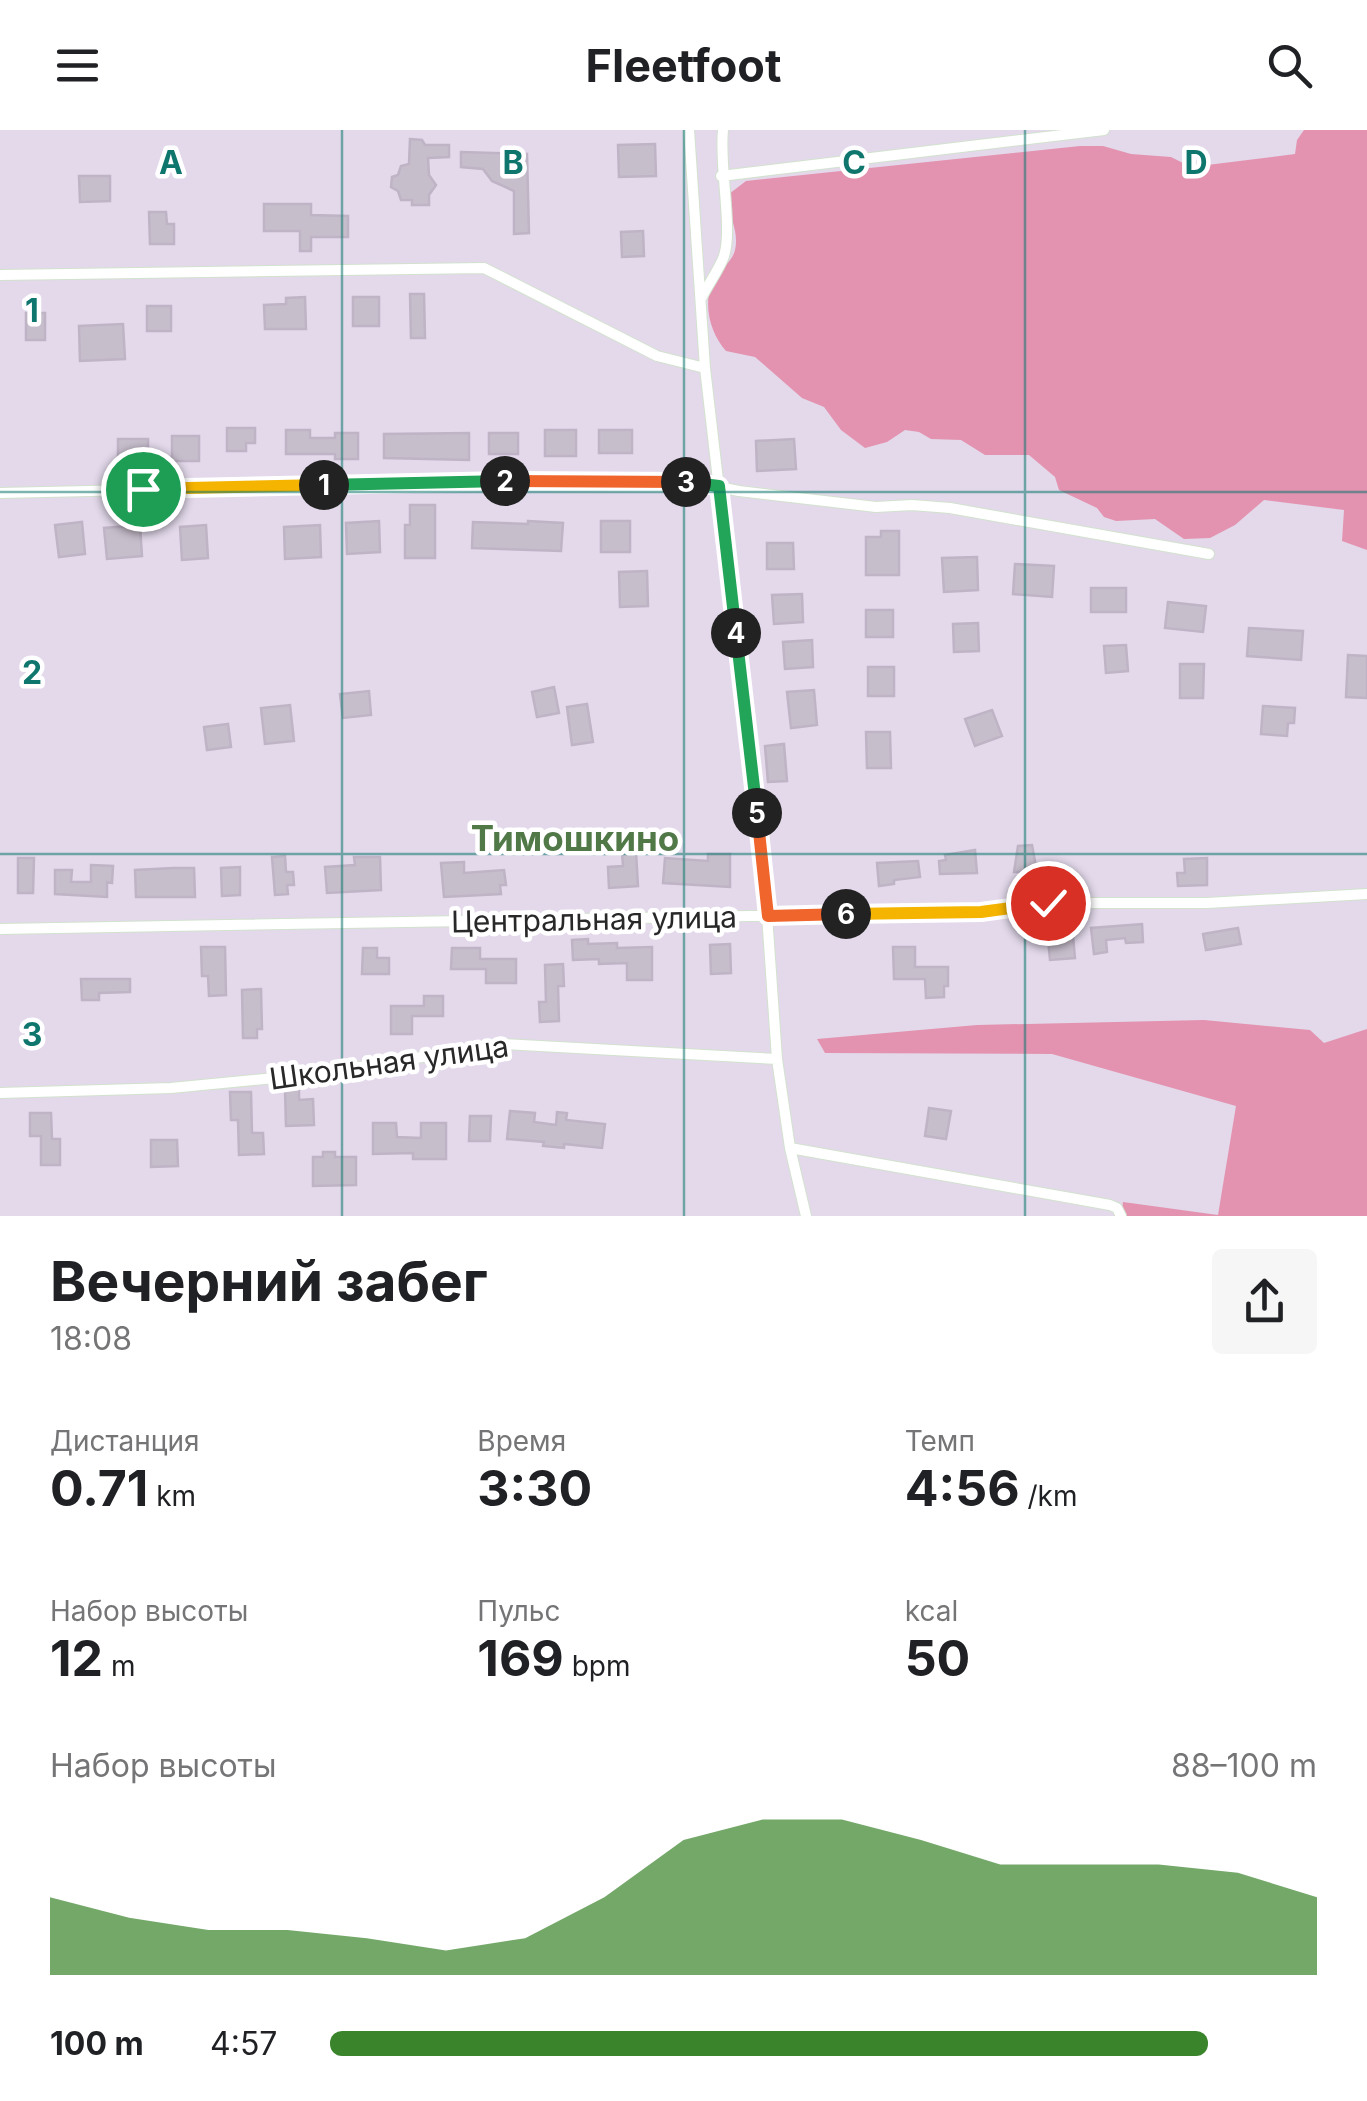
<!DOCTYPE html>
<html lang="ru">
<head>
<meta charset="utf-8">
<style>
  :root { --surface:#fff; --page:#f6f6f6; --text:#202124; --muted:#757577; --accent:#3a842b }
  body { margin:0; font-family:Inter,sans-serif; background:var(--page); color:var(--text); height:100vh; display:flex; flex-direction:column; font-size:38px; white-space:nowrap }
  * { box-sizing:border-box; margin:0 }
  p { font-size:32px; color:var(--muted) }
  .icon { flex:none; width:55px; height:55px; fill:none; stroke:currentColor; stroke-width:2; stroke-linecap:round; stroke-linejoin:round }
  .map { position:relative; height:1086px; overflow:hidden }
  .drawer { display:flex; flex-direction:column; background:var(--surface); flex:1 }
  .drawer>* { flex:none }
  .pin { position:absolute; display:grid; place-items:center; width:85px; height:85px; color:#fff; margin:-42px; border:5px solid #fff; border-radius:50%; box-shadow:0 2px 10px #0007 }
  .km { position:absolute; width:50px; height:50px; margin:-25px; border-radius:50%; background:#222; color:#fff; font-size:28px; line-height:50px; text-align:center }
  .round { display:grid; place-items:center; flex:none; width:105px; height:105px; border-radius:10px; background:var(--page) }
  .summary { display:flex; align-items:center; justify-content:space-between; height:170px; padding:0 50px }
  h1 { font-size:55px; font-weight:700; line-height:75px }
  .stats { display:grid; grid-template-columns:repeat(3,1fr); gap:15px; height:170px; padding:10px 50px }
  .stats div { display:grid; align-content:center }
  .stats b { font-size:50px; font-weight:700 }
  .stats small { font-size:28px; font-weight:400 }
  .stats p { font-size:28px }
  .chart { height:280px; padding:20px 50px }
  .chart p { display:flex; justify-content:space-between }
  .chart svg { width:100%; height:180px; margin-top:10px; fill:var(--accent); opacity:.7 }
  ul { padding:0 50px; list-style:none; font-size:32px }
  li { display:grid; grid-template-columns:160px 120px 1fr; align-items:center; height:75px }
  li i { height:25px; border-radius:12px; background:var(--accent) }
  header { display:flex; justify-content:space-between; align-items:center; height:130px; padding:0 50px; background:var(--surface); font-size:45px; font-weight:700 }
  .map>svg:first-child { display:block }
  .green { fill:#e393af }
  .building { fill:#c7becc; stroke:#bfb3c6; stroke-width:2.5 }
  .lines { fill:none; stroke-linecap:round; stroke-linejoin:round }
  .street-casing { stroke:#d2e2ce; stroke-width:12 }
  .street { stroke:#fff; stroke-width:10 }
  .split-1-casing { stroke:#fff; stroke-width:20 }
  .split-2-casing { stroke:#fff; stroke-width:20 }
  .split-3-casing { stroke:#fff; stroke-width:20 }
  .split-4-casing { stroke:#fff; stroke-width:20 }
  .split-5-casing { stroke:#fff; stroke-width:20 }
  .split-6-casing { stroke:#fff; stroke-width:20 }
  .split-7-casing { stroke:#fff; stroke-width:20 }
  .split-1 { stroke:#f5b400; stroke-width:12 }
  .split-2 { stroke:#22a559; stroke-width:12 }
  .split-3 { stroke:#f0652b; stroke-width:12 }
  .split-4 { stroke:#22a559; stroke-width:12 }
  .split-5 { stroke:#22a559; stroke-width:12 }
  .split-6 { stroke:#f0652b; stroke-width:12 }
  .split-7 { stroke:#f5b400; stroke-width:12 }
  .grid { fill:none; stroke:#0f766e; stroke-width:2.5; stroke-opacity:0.55 }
  .labels { text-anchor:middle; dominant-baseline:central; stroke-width:9; stroke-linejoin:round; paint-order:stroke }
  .street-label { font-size:30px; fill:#282828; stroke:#fff }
  .quarter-label { font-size:35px; font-weight:bold; fill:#517948; stroke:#fff }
  .grid-label { font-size:32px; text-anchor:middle; font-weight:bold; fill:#0f766e; stroke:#fff; stroke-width:9; stroke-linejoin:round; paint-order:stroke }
</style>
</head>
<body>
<header><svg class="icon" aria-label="menu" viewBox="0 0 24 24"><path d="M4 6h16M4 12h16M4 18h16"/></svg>Fleetfoot<svg class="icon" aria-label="search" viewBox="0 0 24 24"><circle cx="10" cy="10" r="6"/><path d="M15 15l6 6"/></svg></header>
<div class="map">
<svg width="1367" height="1086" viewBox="0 0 1367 1086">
  <rect width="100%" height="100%" fill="#e3d9eb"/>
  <!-- green -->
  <path class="green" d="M1304,0H1367V420L1342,411L1344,380L1264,370L1235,395L1210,408L1184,409L1155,389L1116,391L1104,387L1097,378L1059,360L1055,347L1029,325H985L961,310L931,309L919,302L905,300L887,312L865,318L841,300L824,277L802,268L755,227L726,221C709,202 701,169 716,146C722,138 733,130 735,120C740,100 726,83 729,64L746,51L1080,16H1103L1131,24L1171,27L1191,37L1295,24L1297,10Z
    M1204,890L1310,900L1324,913L1367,899V1086H1121L1123,1072L1218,1085L1236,976L1052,924L825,923L817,909L977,895Z"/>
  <!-- building -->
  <path class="building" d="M410,9L422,10L425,15H449V27L428,28L429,45L436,55L429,65V75H412V70H401L398,61L391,57L392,47L398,45L401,36L409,34Z
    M655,14L656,46L619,47L618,15Z
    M461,22L527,24L529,103L514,104V61L492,51L483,39L461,37Z
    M79,46H110V71L80,72Z
    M264,74H311V85L348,86V107H311V121H300V101H264Z
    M149,82H166L167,94H174V114H150Z
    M643,101L644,126L622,127L621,102Z
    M410,164H424L425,208H411Z
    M305,167L306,199H265L264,175L286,174V168Z
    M353,167H379V196H353Z
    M147,176H171V201H147Z
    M26,183H45V210H26Z
    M123,194L125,229L80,231L79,196Z
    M227,298H255V313H246V321H227Z
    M286,300H310V308H335V303H358V329H335V324H286Z
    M545,300H576V326H545Z
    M599,300H632V323H599Z
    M469,303V330L384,328V304Z
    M489,303H518V324H489Z
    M172,306H199V331H172Z
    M118,309H148V331H118Z
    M794,309L796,339L757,341L756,311Z
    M410,375H435V428H405V395H410Z
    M379,391L380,422L347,424L346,393Z
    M528,391L563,393L561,421L472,418L473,392L528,394Z
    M601,391H630V422H601Z
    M82,392L85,424L59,427L55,395Z
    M140,395L142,426L107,429L104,398Z
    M206,395L208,428L182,430L180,397Z
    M320,395L321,427L285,429L284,397Z
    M881,401H899V445H866V407H881Z
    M767,413H793L794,439H767Z
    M977,427L978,460L944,462L942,428Z
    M1015,434L1054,436L1052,467L1013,464Z
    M647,441L648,476L620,477L619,442Z
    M1091,458H1126V482H1091Z
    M802,464L803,492L774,494L772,465Z
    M1168,472L1206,476L1203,502L1165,498Z
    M866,480H893V507H866Z
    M978,493L979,521L954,522L953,494Z
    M1249,498L1303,501L1301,530L1247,526Z
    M812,510L813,537L785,539L783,512Z
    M1126,515L1128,541L1106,543L1104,516Z
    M1348,525L1367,526V568L1346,567Z
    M1180,534H1204L1203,568H1180Z
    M868,537H894V566H868Z
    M554,557L559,583L537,587L532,562Z
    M814,560L817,595L791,598L787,562Z
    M369,561L371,585L343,588L340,564Z
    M587,574L593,612L572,615L567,577Z
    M290,575L294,611L265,614L261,578Z
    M1263,576L1295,578L1294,593H1288L1287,606L1261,604Z
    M992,580L1002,606L975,616L965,589Z
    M228,594L231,617L207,620L204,597Z
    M866,602H890L891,638H867Z
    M784,614L787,651L768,652L765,616Z
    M1032,715L1037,742H1033V752L1019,753V742H1014L1018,716Z
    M975,720L977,743L940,744L939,731L946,730L945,725Z
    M636,722L638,756L609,758L608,737L623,736L622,723Z
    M708,724H730V757L663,753L665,728L708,731Z
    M285,726L286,742H293L294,755H287L288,764L275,765L272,727Z
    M354,727H380L381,760L327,763L325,737L355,735Z
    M18,728H34L33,763H18Z
    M1207,728V755L1178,756L1177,743H1185L1184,729Z
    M918,731L920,747L894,750V754L879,756L877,733Z
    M464,732V743L504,740L506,755H500L501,764L444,767L441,733Z
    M91,735L113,736L112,753L107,752V767L55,764V740H72L71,752H91Z
    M240,737V765L222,766L221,738Z
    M174,738H194L195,767H136L135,740Z
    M1142,794L1143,812L1126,813L1125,808L1106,810L1107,822L1094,824L1091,798Z
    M1238,798L1241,814L1206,820L1203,804Z
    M1073,806L1075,828L1050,830L1048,809Z
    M588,809V814L617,813V818L652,817V850H627V833L599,834V829L573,830L572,810Z
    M730,814L731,843L711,844L710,815Z
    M201,817H225L226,865L209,866L208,846H202Z
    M893,817H915V837H948V856H944V867L926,868L925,849H894Z
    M363,818H377V828H389V844H362Z
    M452,818H480V829H516V853H486V839H451Z
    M563,834L564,856H558L559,891L540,892L539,872H546L545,835Z
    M81,849H130V862L99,863V870H82Z
    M261,859L262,899H257V908H243L242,860Z
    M424,866H443V886H412V904H391V876H424Z
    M299,958V970L313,969L314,995L286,996L285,959Z
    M230,962H251L252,1003H263L264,1024L239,1025L238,990H231Z
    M929,978L951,981L946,1009L925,1006Z
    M510,981L535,983L534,992L556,995L557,982L567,983L566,990L605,994L602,1018L564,1014V1018L543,1016L544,1012L507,1009Z
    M30,983H51L52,1009H60V1035H41V1006H30Z
    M470,986H491L490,1011H469Z
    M373,993H396L397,1007L421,1008V993H446V1029H413V1023L373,1024Z
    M151,1010H177L178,1036L151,1037Z
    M323,1022H335V1027H356V1055L313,1056V1027H323Z"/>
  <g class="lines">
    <defs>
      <path id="street" d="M689,0L705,238L765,756L777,929L790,1018L806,1086
        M721,46L1104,0
        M0,145L484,138L657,226L705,238
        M702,167C708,154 719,140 724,126C733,98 719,36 723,0
        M0,363L526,351L693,352L739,361L876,377L912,375L950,378L1209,424
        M0,799L981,782L1048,773H1207L1367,764
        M0,963L171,958L317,944L502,914L777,929
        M790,1018L1110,1075L1117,1078L1121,1086"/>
    </defs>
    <!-- street casing -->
    <use href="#street" class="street-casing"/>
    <!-- street -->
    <use href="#street" class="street"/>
  </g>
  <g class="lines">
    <defs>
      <path id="split-1" d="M143,359L324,355"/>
      <path id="split-2" d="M324,355L505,351"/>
      <path id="split-3" d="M505,351L686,352"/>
      <path id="split-4" d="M686,352L719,356L736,503"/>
      <path id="split-5" d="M736,503L757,683"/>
      <path id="split-6" d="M757,683L768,786L846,784"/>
      <path id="split-7" d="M846,784L981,782L1048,773"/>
    </defs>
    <!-- split-1 casing -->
    <use href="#split-1" class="split-1-casing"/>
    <!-- split-2 casing -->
    <use href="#split-2" class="split-2-casing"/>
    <!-- split-3 casing -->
    <use href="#split-3" class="split-3-casing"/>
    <!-- split-4 casing -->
    <use href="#split-4" class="split-4-casing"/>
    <!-- split-5 casing -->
    <use href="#split-5" class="split-5-casing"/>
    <!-- split-6 casing -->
    <use href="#split-6" class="split-6-casing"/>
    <!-- split-7 casing -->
    <use href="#split-7" class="split-7-casing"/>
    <!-- split-1 -->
    <use href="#split-1" class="split-1"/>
    <!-- split-2 -->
    <use href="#split-2" class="split-2"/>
    <!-- split-3 -->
    <use href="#split-3" class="split-3"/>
    <!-- split-4 -->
    <use href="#split-4" class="split-4"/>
    <!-- split-5 -->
    <use href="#split-5" class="split-5"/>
    <!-- split-6 -->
    <use href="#split-6" class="split-6"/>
    <!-- split-7 -->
    <use href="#split-7" class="split-7"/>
  </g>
  <!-- grid -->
  <path class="grid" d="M342,0V1086M684,0V1086M1025,0V1086M0,362H1367M0,724H1367"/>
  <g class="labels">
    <!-- street labels -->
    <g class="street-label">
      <text transform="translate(594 789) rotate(-1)">Центральная улица</text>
      <text transform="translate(389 932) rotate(-8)">Школьная улица</text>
    </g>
    <!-- quarter labels -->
    <g class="quarter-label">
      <text x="575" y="708">Тимошкино</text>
    </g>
  </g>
  <g class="grid-label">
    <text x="171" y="44">A</text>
    <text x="513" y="44">B</text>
    <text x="854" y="44">C</text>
    <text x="1196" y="44">D</text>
    <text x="32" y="192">1</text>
    <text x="32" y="554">2</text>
    <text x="32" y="916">3</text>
  </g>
</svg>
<div class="pin" style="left:143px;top:359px;background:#1e9e55"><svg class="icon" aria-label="arrive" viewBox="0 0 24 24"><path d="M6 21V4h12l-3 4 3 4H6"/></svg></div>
<div class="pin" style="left:1048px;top:773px;background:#d93025"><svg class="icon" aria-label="check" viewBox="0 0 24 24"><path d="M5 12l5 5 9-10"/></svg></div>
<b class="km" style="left:324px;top:355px">1</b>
<b class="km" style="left:505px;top:351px">2</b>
<b class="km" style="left:686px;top:352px">3</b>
<b class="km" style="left:736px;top:503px">4</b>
<b class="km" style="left:757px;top:683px">5</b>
<b class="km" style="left:846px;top:784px">6</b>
</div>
<section class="drawer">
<div class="summary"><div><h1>Вечерний забег</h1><p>18:08</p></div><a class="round"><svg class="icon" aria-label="share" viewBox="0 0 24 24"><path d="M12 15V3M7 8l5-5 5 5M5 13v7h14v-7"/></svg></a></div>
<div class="stats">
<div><p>Дистанция</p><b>0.71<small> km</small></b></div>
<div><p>Время</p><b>3:30</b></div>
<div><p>Темп</p><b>4:56<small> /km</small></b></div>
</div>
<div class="stats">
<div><p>Набор высоты</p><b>12<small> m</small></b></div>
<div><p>Пульс</p><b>169<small> bpm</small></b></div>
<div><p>kcal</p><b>50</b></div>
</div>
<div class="chart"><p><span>Набор высоты</span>88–100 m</p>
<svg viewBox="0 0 160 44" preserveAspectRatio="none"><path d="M0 44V25L10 30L20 33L30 33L40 35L50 38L60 35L70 25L80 11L90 6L100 6L110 11L120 17L130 17L140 17L150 19L160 25V44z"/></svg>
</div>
<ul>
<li><b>100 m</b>4:57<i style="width:89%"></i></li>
</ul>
</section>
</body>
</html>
